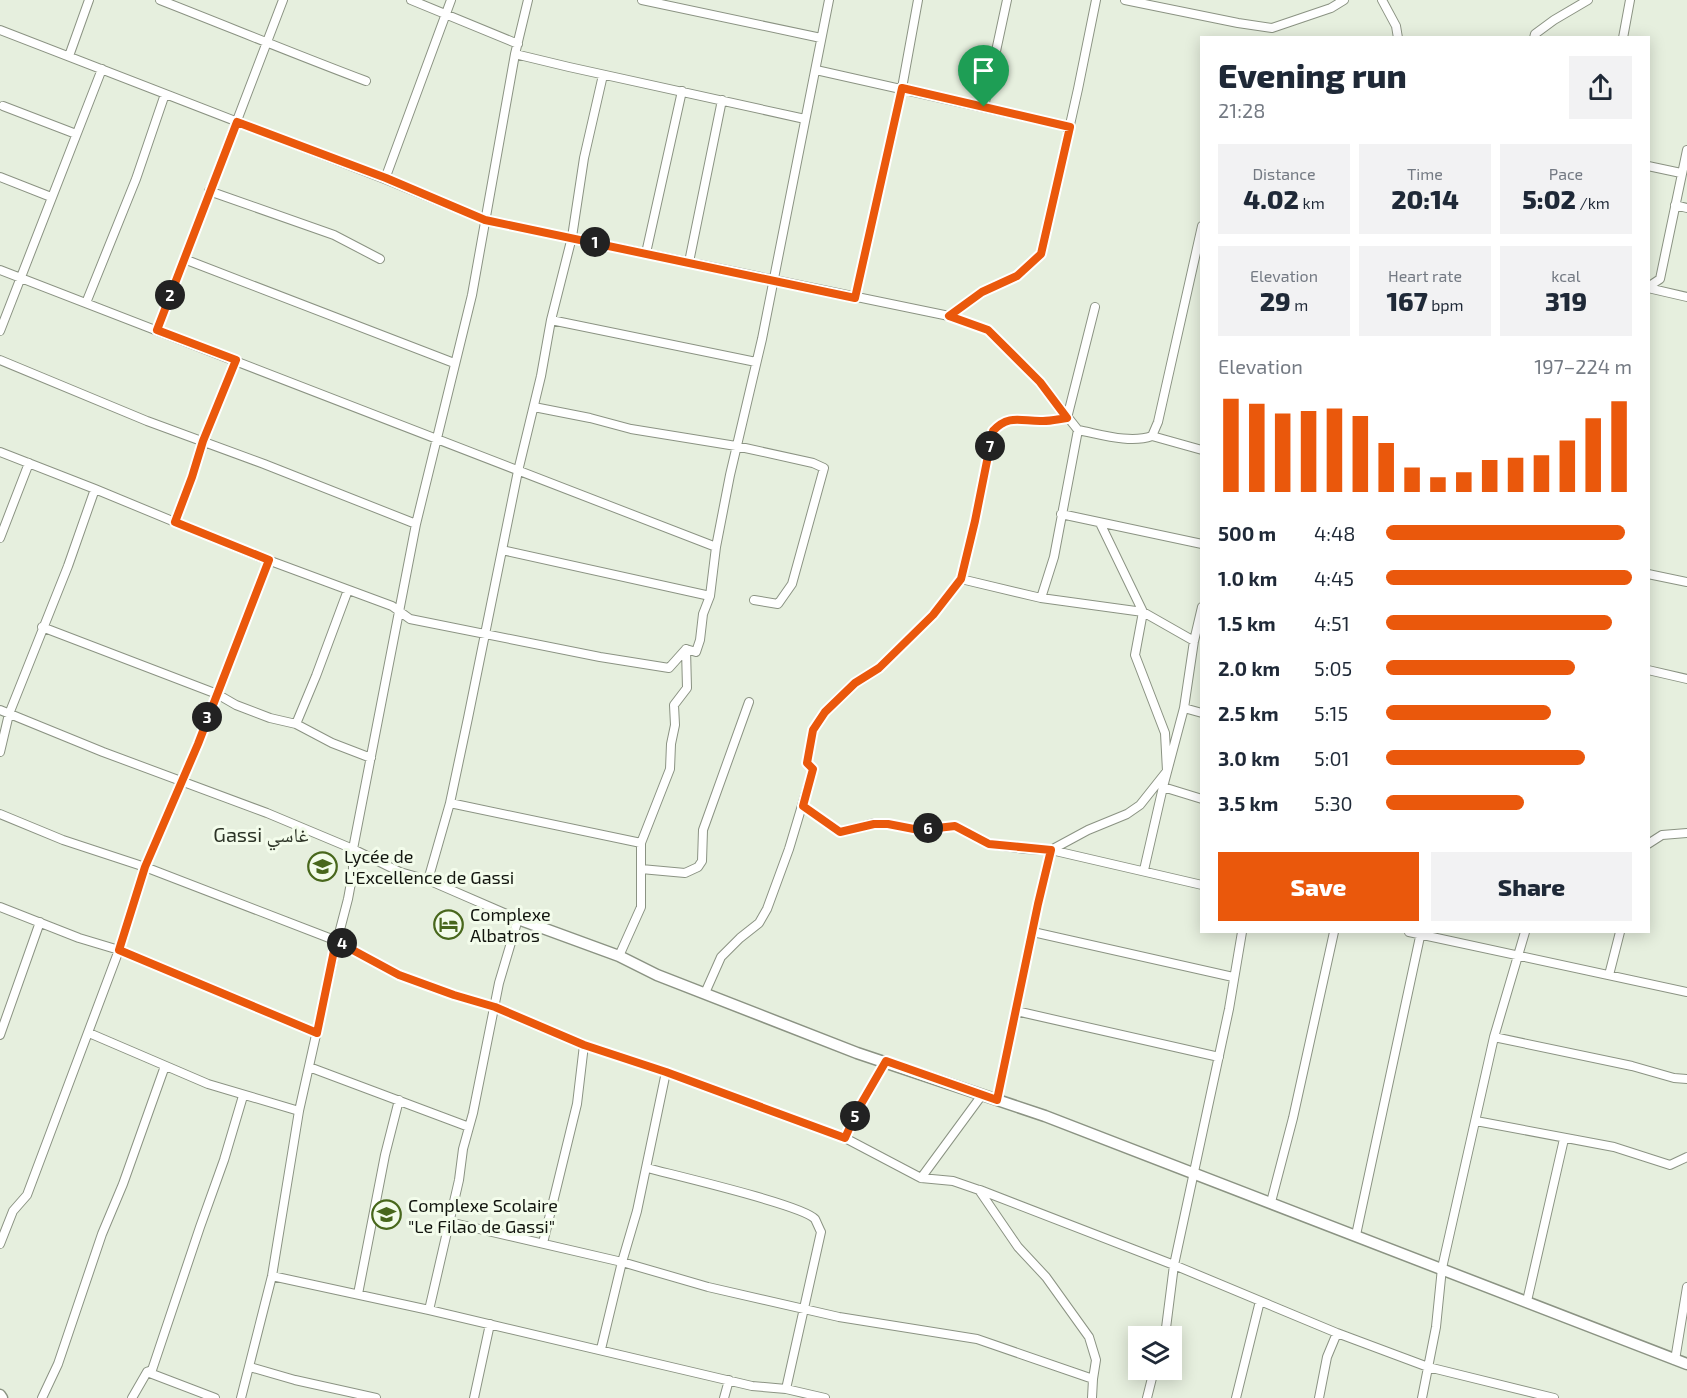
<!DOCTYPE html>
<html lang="en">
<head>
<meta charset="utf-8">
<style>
  :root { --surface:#fff; --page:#f2f2f3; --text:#1f2937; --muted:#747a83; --accent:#ea580c }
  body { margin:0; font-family:"Exo 2","Noto Naskh Arabic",sans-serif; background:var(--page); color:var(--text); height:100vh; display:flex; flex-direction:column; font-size:22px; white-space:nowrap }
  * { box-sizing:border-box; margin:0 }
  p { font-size:20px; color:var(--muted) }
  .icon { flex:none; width:33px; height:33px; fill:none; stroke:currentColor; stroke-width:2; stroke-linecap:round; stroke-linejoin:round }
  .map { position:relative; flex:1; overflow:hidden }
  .drawer { position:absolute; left:1200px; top:36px; width:450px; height:897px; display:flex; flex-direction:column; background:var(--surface); border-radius:0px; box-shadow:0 3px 15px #0003 }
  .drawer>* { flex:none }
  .tools { position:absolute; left:1128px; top:1326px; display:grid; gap:12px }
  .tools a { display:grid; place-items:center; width:54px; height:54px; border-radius:0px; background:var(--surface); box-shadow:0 3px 15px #0003; font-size:30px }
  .pin { position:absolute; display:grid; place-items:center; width:51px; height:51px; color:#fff; margin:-62px -26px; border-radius:50% 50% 50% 0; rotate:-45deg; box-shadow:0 0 6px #0007 }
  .pin .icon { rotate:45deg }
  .km { position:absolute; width:30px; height:30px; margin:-15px; border-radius:50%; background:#222; color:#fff; font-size:16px; line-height:30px; text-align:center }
  .round { display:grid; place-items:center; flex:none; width:63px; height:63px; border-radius:0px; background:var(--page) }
  .summary { display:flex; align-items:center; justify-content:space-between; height:102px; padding:0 18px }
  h1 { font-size:33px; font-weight:800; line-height:45px }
  .stats { display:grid; grid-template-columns:repeat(3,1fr); gap:9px; height:102px; padding:6px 18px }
  .stats div { display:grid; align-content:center; border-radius:0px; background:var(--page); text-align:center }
  .stats b { font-size:26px; font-weight:800 }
  .stats small { font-size:16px; font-weight:400 }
  .stats p { font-size:16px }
  .chart { height:168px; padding:12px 18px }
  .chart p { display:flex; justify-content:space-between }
  .chart svg { width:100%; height:108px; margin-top:6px; stroke:var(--accent); stroke-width:6 }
  .cta { display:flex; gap:12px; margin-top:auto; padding:12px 18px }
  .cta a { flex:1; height:69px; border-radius:0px; background:var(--accent); color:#fff; font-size:24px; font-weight:800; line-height:69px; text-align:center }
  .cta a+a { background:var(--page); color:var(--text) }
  ul { padding:0 18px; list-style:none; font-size:20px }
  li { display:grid; grid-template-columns:96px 72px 1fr; align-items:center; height:45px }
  li i { height:15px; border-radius:8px; background:var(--accent) }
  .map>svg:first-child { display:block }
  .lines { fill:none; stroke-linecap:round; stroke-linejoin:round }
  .street-casing { stroke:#8b9383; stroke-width:10 }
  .secondary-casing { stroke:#8b9383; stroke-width:13 }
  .street { stroke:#fff; stroke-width:8 }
  .secondary { stroke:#fff; stroke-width:10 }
  .route-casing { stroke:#fff; stroke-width:12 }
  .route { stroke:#ea580c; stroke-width:8 }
  .labels { text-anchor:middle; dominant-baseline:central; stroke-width:6; stroke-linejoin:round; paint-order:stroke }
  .poi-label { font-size:18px; fill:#12150f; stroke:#f3fceb; text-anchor:start }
  .neighbourhood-label { font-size:20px; fill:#2d3427; stroke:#f3fceb }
</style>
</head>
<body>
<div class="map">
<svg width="1687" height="1398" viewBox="0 0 1687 1398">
  <rect width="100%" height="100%" fill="#e6efde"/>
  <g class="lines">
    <defs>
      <path id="street" d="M160,0C229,27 297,55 366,81
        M411,0L518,44
        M642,0L821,38
        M1125,0L1238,23L1272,28L1331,8L1344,0
        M1382,0L1396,26L1398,38
        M0,30L385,179L485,220L949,316L988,330L1040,382L1078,430C1100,434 1130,444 1152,436L1202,450
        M1534,38L1535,34L1554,20L1588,0
        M1623,38L1630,0
        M515,54L569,67L805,119
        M69,56L89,0
        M816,70L1070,127
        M3,106L76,134
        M984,107L1007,0
        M1648,166L1681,173
        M0,177L51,197
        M385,179L451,0
        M209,191L334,235L380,259
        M1675,205L1687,208
        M646,253L682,91
        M184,259L454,363
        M689,262L722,100
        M0,270L716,547
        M1648,287L1660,279L1687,150
        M1648,288L1687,297
        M855,298L902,88L918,0
        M86,303L136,179L165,94
        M949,316L982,292L1017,276L1041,254L1078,89L1096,0
        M551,320L756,362
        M157,330L283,0
        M0,331L102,69
        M0,360L147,421L264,464L416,524
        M534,407L590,418L631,429L736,446L813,463L824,468L792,584L778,604L754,600
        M1067,418L1095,307
        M1152,436L1158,422L1202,226
        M0,452L95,489L257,556L392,606L410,619L600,657L669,668L686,649L696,652L700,640L703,614L710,596L716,547L730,475L762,339L829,0
        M1061,514L1202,544
        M175,522L192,477L203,441L236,360
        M0,538L29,463
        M502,550L710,596
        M1648,574L1687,582
        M961,579L1041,598L1143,612L1194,641
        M1041,598L1054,557L1078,430
        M42,627L217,694L236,705L270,718L296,724L332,743L371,758
        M1648,670L1687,679
        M1184,708L1202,713
        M0,710L103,752L267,813L353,849L400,872L428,880L518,919L499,983L473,1113L463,1149L459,1180L429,1310
        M296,724L316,676L348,590
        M0,752L9,714L68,566L95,489
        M1163,787L1202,799
        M450,803L641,843
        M803,806L840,832L874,823L888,824L919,830L955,826L989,844L1025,849L1051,850L1202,885
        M0,814L63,840L145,867L337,941L398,975L454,995L495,1007L584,1045L666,1072L845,1138L921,1178L953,1181L979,1190L1018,1247L1046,1277L1089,1337L1096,1360L1093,1379
        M1648,844L1662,835L1687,833
        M641,869L685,873L698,867L702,861L703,830L749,702
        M1144,870L1163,787L1184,708L1194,641L1202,607
        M428,880L450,803L468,718L518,471L541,376L551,320L572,237L584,158L603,75
        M0,907L79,938L119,950L317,1033
        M1033,932L1233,977
        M1409,932L1687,992
        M619,956L641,907V843L670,769L671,744L675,725L674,705L687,688L686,649
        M1609,975L1620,932
        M705,993L721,957L740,938L759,923L767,909L789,849L813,769L807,763L813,730L825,712L855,683L879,668L933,615L961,579L975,521L993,431C1009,413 1023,422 1043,421C1051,421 1059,419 1067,418
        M1016,1011L1219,1057
        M89,1033L208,1084L299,1111
        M0,1035L40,922
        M1494,1037L1632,1066L1674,1078L1687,1079
        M309,1067L469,1127
        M997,1100L1038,904L1051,850L1088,830L1127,814L1140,805L1167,771L1165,733L1135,655L1143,612L1100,523
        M1476,1121L1614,1147L1670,1165L1687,1157
        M845,1138L857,1111L886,1061
        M647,1168C673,1175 803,1205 815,1219C817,1223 819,1228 821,1232L786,1389
        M921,1178L982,1095
        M980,1190L1174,1265L1337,1333L1428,1367L1554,1398
        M1271,1202L1293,1118L1334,932
        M449,1222L622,1262L708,1287L839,1317L977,1339L1093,1379L1092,1398
        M1356,1235L1421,932
        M543,1243L577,1104L584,1045
        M0,1244L13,1211L27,1195L119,950L145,867L198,744L269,560
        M272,1276L429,1310L752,1386L786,1389L825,1398
        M358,1294L385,1155L399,1100
        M1527,1301L1564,1139
        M1165,1336L1174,1265L1229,1009L1242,932
        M601,1349L622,1262L637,1211L666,1072
        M1675,1360L1687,1287
        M250,1367L295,1380L376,1398
        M147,1372L215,1398
        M42,1398L58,1364L102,1234L123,1184L165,1066
        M132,1398L147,1372L152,1370L200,1227L224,1160L243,1096
        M241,1398L272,1276L299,1111L337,941L348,899L353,872V849L416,524L472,295L515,54L528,0
        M474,1398L490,1324
        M724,1398L729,1380
        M1147,1398L1154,1370
        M1236,1398L1260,1301
        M1319,1398L1327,1357L1337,1333
        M1422,1398L1436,1327L1442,1268L1494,1037L1525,932"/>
      <path id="secondary" d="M518,919L619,956L657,975L857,1053L1045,1116L1687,1364
        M0,1395L2,1398"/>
    </defs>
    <!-- street casing -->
    <use href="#street" class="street-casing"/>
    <!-- secondary casing -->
    <use href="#secondary" class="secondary-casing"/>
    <!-- street -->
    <use href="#street" class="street"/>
    <!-- secondary -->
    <use href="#secondary" class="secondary"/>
  </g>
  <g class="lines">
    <defs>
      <path id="route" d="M902,88L1070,127L1041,254L1017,276L982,292L949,316L988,330L1040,382L1067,418C1059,419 1051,421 1043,421C1023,422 1009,413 993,431L975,521L961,579L933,615L879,668L855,683L825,712L813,730L807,763L813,769L803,806L840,832L874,824H888L919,830L955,826L989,844L1051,850L1038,904L997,1100L886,1061L857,1111L845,1138L666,1072L584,1045L495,1007L454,995L399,975L336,941L317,1033L119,950L145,867L198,744L269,560L175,522L192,477L203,441L236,360L157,330L237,122L386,178L485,220L855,298Z"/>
    </defs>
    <!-- route casing -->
    <use href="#route" class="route-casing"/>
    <!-- route -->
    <use href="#route" class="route"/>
  </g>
  <!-- icons -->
  <defs>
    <symbol id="school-ring" viewBox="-11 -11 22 22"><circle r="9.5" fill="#f3fceb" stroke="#48671c" stroke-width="1.5"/><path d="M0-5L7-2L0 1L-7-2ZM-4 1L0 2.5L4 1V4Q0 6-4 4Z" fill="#48671c"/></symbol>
    <symbol id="hotel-ring" viewBox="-11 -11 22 22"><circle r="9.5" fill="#f3fceb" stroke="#48671c" stroke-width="1.5"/><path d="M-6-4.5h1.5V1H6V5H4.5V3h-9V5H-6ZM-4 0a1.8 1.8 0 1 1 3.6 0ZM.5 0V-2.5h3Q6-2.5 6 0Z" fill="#48671c"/></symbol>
  </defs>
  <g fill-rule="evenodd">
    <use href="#school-ring" x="306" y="850" width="33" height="33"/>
    <use href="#hotel-ring" x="432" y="908" width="33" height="33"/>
    <use href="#school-ring" x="370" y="1198" width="33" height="33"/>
  </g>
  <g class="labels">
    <!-- poi labels -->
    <g class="poi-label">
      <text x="344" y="856">Lycée de<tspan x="344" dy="21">L'Excellence de Gassi</tspan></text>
      <text x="470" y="914">Complexe<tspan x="470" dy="21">Albatros</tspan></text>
      <text x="408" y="1205">Complexe Scolaire<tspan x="408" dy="21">"Le Filao de Gassi"</tspan></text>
    </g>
    <!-- neighbourhood labels -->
    <g class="neighbourhood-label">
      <text x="261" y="834">Gassi غاسي</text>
    </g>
  </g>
</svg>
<div class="tools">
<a><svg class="icon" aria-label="layers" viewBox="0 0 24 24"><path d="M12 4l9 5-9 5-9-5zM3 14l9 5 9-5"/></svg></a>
</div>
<div class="pin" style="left:984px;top:107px;background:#1e9e55"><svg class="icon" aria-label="arrive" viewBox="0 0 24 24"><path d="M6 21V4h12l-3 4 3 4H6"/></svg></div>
<b class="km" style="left:595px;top:242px">1</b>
<b class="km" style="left:170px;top:295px">2</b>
<b class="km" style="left:207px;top:717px">3</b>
<b class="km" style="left:342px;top:943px">4</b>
<b class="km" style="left:855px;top:1116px">5</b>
<b class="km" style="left:928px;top:828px">6</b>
<b class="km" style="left:990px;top:446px">7</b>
<section class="drawer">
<div class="summary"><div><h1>Evening run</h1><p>21:28</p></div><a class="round"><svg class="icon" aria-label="share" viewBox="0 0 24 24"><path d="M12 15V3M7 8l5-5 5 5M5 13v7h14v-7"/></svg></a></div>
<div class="stats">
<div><p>Distance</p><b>4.02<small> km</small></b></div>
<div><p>Time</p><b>20:14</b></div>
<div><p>Pace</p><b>5:02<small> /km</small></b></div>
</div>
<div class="stats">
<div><p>Elevation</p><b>29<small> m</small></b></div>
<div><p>Heart rate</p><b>167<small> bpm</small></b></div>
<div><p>kcal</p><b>319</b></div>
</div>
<div class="chart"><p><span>Elevation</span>197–224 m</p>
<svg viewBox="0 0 160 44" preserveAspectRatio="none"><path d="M5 44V6M15 44V8M25 44V12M35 44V11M45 44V10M55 44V13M65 44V24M75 44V34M85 44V38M95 44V36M105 44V31M115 44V30M125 44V29M135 44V23M145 44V14M155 44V7"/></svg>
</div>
<ul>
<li><b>500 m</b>4:48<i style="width:97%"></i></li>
<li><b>1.0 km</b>4:45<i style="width:100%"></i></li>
<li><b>1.5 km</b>4:51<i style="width:92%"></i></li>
<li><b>2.0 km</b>5:05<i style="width:77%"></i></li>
<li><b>2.5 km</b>5:15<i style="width:67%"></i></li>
<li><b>3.0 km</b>5:01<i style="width:81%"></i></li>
<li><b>3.5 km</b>5:30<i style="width:56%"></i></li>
</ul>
<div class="cta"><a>Save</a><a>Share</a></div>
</section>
</div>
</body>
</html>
